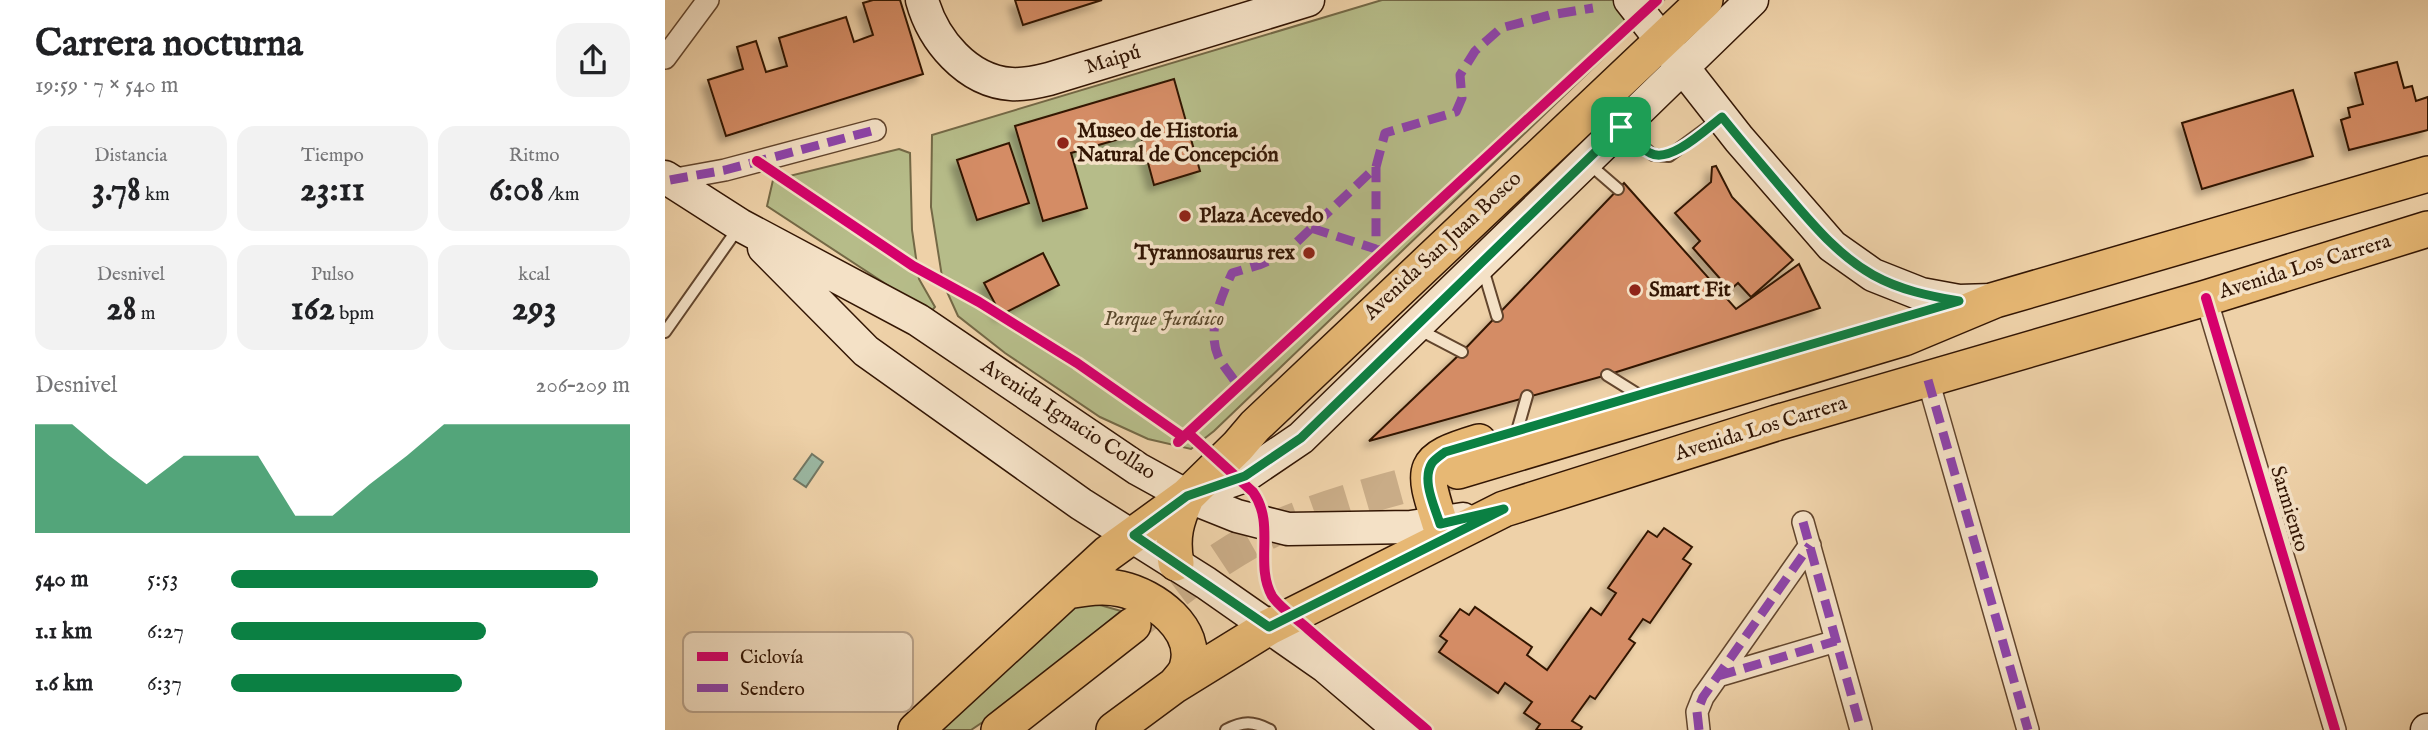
<!DOCTYPE html>
<html lang="es">
<head>
<meta charset="utf-8">
<style>
  :root { --surface:#fff; --page:#f2f2f2; --text:#202124; --muted:#757577; --accent:#0b8043 }
  body { margin:0; font-family:"IM FELL English",serif; background:var(--page); color:var(--text); height:100vh; display:flex; flex-direction:column; font-size:26px; white-space:nowrap }
  * { box-sizing:border-box; margin:0 }
  p { font-size:23px; color:var(--muted) }
  .icon { flex:none; width:38px; height:38px; fill:none; stroke:currentColor; stroke-width:2; stroke-linecap:round; stroke-linejoin:round }
  .map { position:relative; flex:1; overflow:hidden }
  .panel { display:flex; flex-direction:column; background:var(--surface); width:665px }
  .panel>* { flex:none }
  .pin { position:absolute; display:grid; place-items:center; width:60px; height:60px; color:#fff; margin:-30px; border-radius:14px; box-shadow:0 4px 10px #0006 }
  .round { display:grid; place-items:center; flex:none; width:74px; height:74px; border-radius:21px; background:var(--page) }
  .headline { display:flex; align-items:center; justify-content:space-between; height:119px; padding:0 35px }
  h1 { font-size:38px; font-weight:800; line-height:52px }
  .stats { display:grid; grid-template-columns:repeat(3,1fr); gap:10px; height:119px; padding:7px 35px }
  .stats div { display:grid; align-content:center; border-radius:18px; background:var(--page); text-align:center }
  .stats b { font-size:35px; font-weight:800 }
  .stats small { font-size:19px; font-weight:400 }
  .stats p { font-size:19px }
  .chart { height:196px; padding:14px 35px }
  .chart p { display:flex; justify-content:space-between }
  .chart svg { width:100%; height:126px; margin-top:7px; fill:var(--accent); opacity:.7 }
  ul { padding:0 35px; list-style:none; font-size:23px }
  li { display:grid; grid-template-columns:112px 84px 1fr; align-items:center; height:52px }
  li i { height:18px; border-radius:9px; background:var(--accent) }
  main { display:flex; flex:1; min-height:0 }
  .map>svg:first-child { display:block }
  .green { fill:#b6bc89; stroke:#746946; stroke-width:2 }
  .water { fill:#9bb8a3; stroke:#717763; stroke-width:2 }
  .building { fill:#d48c65; stroke:#331604; stroke-width:2; filter:url(#shadow) }
  .lines { fill:none; stroke-linecap:round; stroke-linejoin:round }
  .primary-tunnel { stroke:#c9ac87; stroke-width:35; stroke-dasharray:35 18; stroke-linecap:butt }
  .lane-casing { stroke:#62452d; stroke-width:14 }
  .street-casing { stroke:#62452d; stroke-width:24 }
  .secondary-casing { stroke:#331604; stroke-width:35 }
  .primary-casing { stroke:#331604; stroke-width:38 }
  .lane { stroke:#f4e1c6; stroke-width:10 }
  .street { stroke:#f4e1c6; stroke-width:21 }
  .secondary { stroke:#f4e1c6; stroke-width:32 }
  .primary { stroke:#e7b874; stroke-width:35 }
  .quiet { stroke:#8e44ad; stroke-width:9; stroke-dasharray:18 9; stroke-linecap:butt }
  .cycleway-casing { stroke:#f4e1c6; stroke-width:15 }
  .cycleway { stroke:#d6006c; stroke-width:10 }
  .route-casing { stroke:#fff; stroke-width:14 }
  .route { stroke:#0b8043; stroke-width:9 }
  .poi-dot { fill:#8f2418; stroke:#f4e1c6; stroke-width:2.5 }
  .labels { text-anchor:middle; dominant-baseline:central; stroke-width:7; stroke-linejoin:round; paint-order:stroke }
  .street-label { font-size:21px; fill:#331604; stroke:#f4e1c6 }
  .poi-label { font-size:21px; font-weight:bold; fill:#331604; stroke:#f4e1c6; text-anchor:start }
  .park-label { font-size:21px; font-style:italic; fill:#5a482c; stroke:#f4e1c6 }
  .key { fill:#f4e1c6; stroke:#baa48c; stroke-width:2 }
  .key-label { font-size:19px; fill:#331604 }
</style>
</head>
<body>
<main>
<section class="panel">
<div class="headline"><div><h1>Carrera nocturna</h1><p>19:59 · 7 × 540 m</p></div><a class="round"><svg class="icon" aria-label="share" viewBox="0 0 24 24"><path d="M12 15V3M7 8l5-5 5 5M5 13v7h14v-7"/></svg></a></div>
<div class="stats">
<div><p>Distancia</p><b>3.78<small> km</small></b></div>
<div><p>Tiempo</p><b>23:11</b></div>
<div><p>Ritmo</p><b>6:08<small> /km</small></b></div>
</div>
<div class="stats">
<div><p>Desnivel</p><b>28<small> m</small></b></div>
<div><p>Pulso</p><b>162<small> bpm</small></b></div>
<div><p>kcal</p><b>293</b></div>
</div>
<div class="chart"><p><span>Desnivel</span>206–209 m</p>
<svg viewBox="0 0 160 44" preserveAspectRatio="none"><path d="M0 44V6L10 6L20 17L30 27L40 17L50 17L60 17L70 38L80 38L90 27L100 17L110 6L120 6L130 6L140 6L150 6L160 6V44z"/></svg>
</div>
<ul>
<li><b>540 m</b>5:53<i style="width:92%"></i></li>
<li><b>1.1 km</b>6:27<i style="width:64%"></i></li>
<li><b>1.6 km</b>6:37<i style="width:58%"></i></li>
</ul>
</section>
<div class="map">
<svg width="1763" height="730" viewBox="0 0 1763 730">
  <defs>
    <filter id="shadow"><feDropShadow dx="-6" dy="6" stdDeviation="3.5" flood-color="#0004"/></filter>
  </defs>
  <rect width="100%" height="100%" fill="#eed1a8"/>
  <filter id="stains"><feTurbulence type="fractalNoise" baseFrequency=".00286" numOctaves="4"/><feColorMatrix values="0 0 0 0 .2 0 0 0 0 .09 0 0 0 0 .02 0 0 0 .5 -.17"/></filter>
  <radialGradient id="worn" r=".72"><stop offset=".6" stop-color="#630" stop-opacity="0"/><stop offset="1" stop-color="#630" stop-opacity=".3"/></radialGradient>
  <!-- green -->
  <path class="green" d="M717,0H999L549,431L526,449L483,439L435,417L340,353L293,316L278,283L266,207L267,135Z
    M234,149L245,153L247,230L254,279L270,307L265,313L102,206L108,180Z
    M419,604L435,605L456,611L340,707L306,730H276L402,609Z"/>
  <!-- water -->
  <path class="water" d="M147,454L158,462L141,487L129,479Z"/>
  <!-- building -->
  <path class="building" d="M208,0H235L258,74L61,136L43,80L78,69L72,47L91,41L101,72L122,66L114,38L181,17L189,42L208,35L198,3Z
    M350,0H437L358,25Z
    M1732,62L1739,88L1747,86L1751,101L1763,97V130L1684,150L1676,120L1685,117L1683,108L1698,104L1690,73Z
    M509,79L535,171L489,185L475,133L406,153L422,208L378,221L350,126Z
    M1628,90L1648,156L1537,189L1517,123Z
    M344,143L364,203L312,220L292,160Z
    M1051,166L1067,197L1128,260L1086,297L1073,283L1065,290L1028,248L1035,241L1010,213L1046,182L1047,167Z
    M959,183L1071,309L1134,264L1155,308L942,375L704,441L797,352Z
    M378,253L394,285L336,315L319,283Z
    M999,528L1027,547L1018,559L1026,564L985,623L978,619L964,639L970,643L930,699L925,696L907,721L917,727L915,730H871L875,724L859,713L867,702L840,683L833,693L774,652L782,641L775,636L795,609L804,615L810,607L867,647L862,655L882,670L926,608L936,615L951,593L943,588L983,531L992,537Z"/>
  <g class="lines">
    <!-- primary-tunnel -->
    <path class="primary-tunnel" d="M470,623C520,584 573,541 633,519C684,499 740,486 793,471"/>
    <defs>
      <path id="lane" d="M959,130L988,155L1004,156L1054,119
        M923,163L953,189
        M818,269L832,316
        M753,329L797,352
        M0,332L74,227
        M942,375L974,395
        M852,431L862,396
        M561,730C578,721 588,721 605,730"/>
      <path id="street" d="M0,58L43,0
        M5,180L60,170L210,130
        M1541,298L1670,730
        M1263,380L1363,730
        M1138,522L1196,730
        M1053,676L1171,641
        M1034,730L1032,712L1038,697L1145,545"/>
      <path id="secondary" d="M257,0C268,40 302,81 346,84C359,85 372,82 384,79L643,0
        M965,0L1074,139L1167,246L1208,275L1256,294L1294,301L1328,300
        M0,177L75,225L253,320L473,469L522,496L572,516L623,529L746,527L798,519
        M99,248L201,351L416,504L541,583L661,667L735,730
        M522,496L580,476L636,438L1087,0
        M1762,730H1763"/>
      <path id="primary" d="M793,471L1239,338L1330,300L1763,174
        M775,524C757,467 754,460 814,442
        M511,563C506,537 511,520 522,496
        M402,591C420,588 438,585 456,589C488,596 535,629 522,668C520,674 514,680 510,685
        M251,730L442,554L522,496L573,446L590,426L1040,0
        M334,730L468,625
        M449,730L510,685L604,627L839,509L1111,423L1541,298L1763,229"/>
    </defs>
    <!-- lane casing -->
    <use href="#lane" class="lane-casing"/>
    <!-- street casing -->
    <use href="#street" class="street-casing"/>
    <!-- secondary casing -->
    <use href="#secondary" class="secondary-casing"/>
    <!-- primary casing -->
    <use href="#primary" class="primary-casing"/>
    <!-- lane -->
    <use href="#lane" class="lane"/>
    <!-- street -->
    <use href="#street" class="street"/>
    <!-- secondary -->
    <use href="#secondary" class="secondary"/>
    <!-- primary -->
    <use href="#primary" class="primary"/>
    <!-- quiet -->
    <path class="quiet" d="M5,180L60,170L210,130
      M646,228L711,249V167
      M569,380C564,372 557,365 553,356C542,330 556,297 567,273L594,265L618,255L711,167L720,133L791,112L797,98L795,75L810,51L836,28L885,15L928,8
      M1263,380L1363,730
      M1138,522L1196,730
      M1053,676L1171,641
      M1034,730L1032,712L1038,697L1145,545"/>
    <defs>
      <path id="cycleway" d="M92,161L248,266L314,302L412,363L518,437
        M1541,298L1670,730
        M523,433L588,492C611,524 589,564 607,596C615,608 632,619 643,629C682,663 722,696 762,730
        M513,442L992,0"/>
    </defs>
    <!-- cycleway casing -->
    <use href="#cycleway" class="cycleway-casing"/>
    <!-- cycleway -->
    <use href="#cycleway" class="cycleway"/>
  </g>
  <g class="lines">
    <defs>
      <path id="route" d="M1057,117C1077,142 1098,166 1119,191C1146,222 1171,254 1208,275C1235,290 1264,296 1294,301L780,452C776,455 770,459 767,463C756,480 770,507 775,524L839,509L604,627L469,535L522,496L580,476L636,438L956,127C965,136 974,148 985,153C1005,164 1040,130 1057,117Z"/>
    </defs>
    <!-- route casing -->
    <use href="#route" class="route-casing"/>
    <!-- route -->
    <use href="#route" class="route"/>
  </g>
  <!-- markers -->
  <g class="poi-dot">
    <circle cx="398" cy="143" r="7"/>
    <circle cx="520" cy="216" r="7"/>
    <circle cx="644" cy="253" r="7"/>
    <circle cx="970" cy="290" r="7"/>
  </g>
  <g class="labels">
    <!-- street labels -->
    <g class="street-label">
      <text transform="translate(448 60) rotate(-17)">Maipú</text>
      <text transform="translate(778 246) rotate(-43)">Avenida San Juan Bosco</text>
      <text transform="translate(1640 267) rotate(-17)">Avenida Los Carrera</text>
      <text transform="translate(403 420) rotate(33)">Avenida Ignacio Collao</text>
      <text transform="translate(1096 429) rotate(-17)">Avenida Los Carrera</text>
      <text transform="translate(1624 509) rotate(73)">Sarmiento</text>
    </g>
    <!-- poi labels -->
    <g class="poi-label">
      <text x="412" y="131">Museo de Historia<tspan x="412" dy="24">Natural de Concepción</tspan></text>
      <text x="534" y="216">Plaza Acevedo</text>
      <text x="630" y="253" text-anchor="end">Tyrannosaurus rex</text>
      <text x="984" y="290">Smart Fit</text>
    </g>
    <!-- park labels -->
    <g class="park-label">
      <text x="499" y="319">Parque Jurásico</text>
    </g>
  </g>
  <!-- legend -->
  <rect x="18" y="632" width="230" height="80" rx="10" class="key"/>
  <rect x="32" y="652" width="31" height="9" fill="#d6006c"/>
  <rect x="32" y="684" width="31" height="8" fill="#8e44ad"/>
  <g class="key-label">
    <text x="75" y="663">Ciclovía</text>
    <text x="75" y="695">Sendero</text>
  </g>
  <rect width="100%" height="100%" filter="url(#stains)"/>
  <rect width="100%" height="100%" fill="url(#worn)"/>
</svg>
<div class="pin" style="left:956px;top:127px;background:#1e9e55"><svg class="icon" aria-label="arrive" viewBox="0 0 24 24"><path d="M6 21V4h12l-3 4 3 4H6"/></svg></div>
</div>
</main>
</body>
</html>
